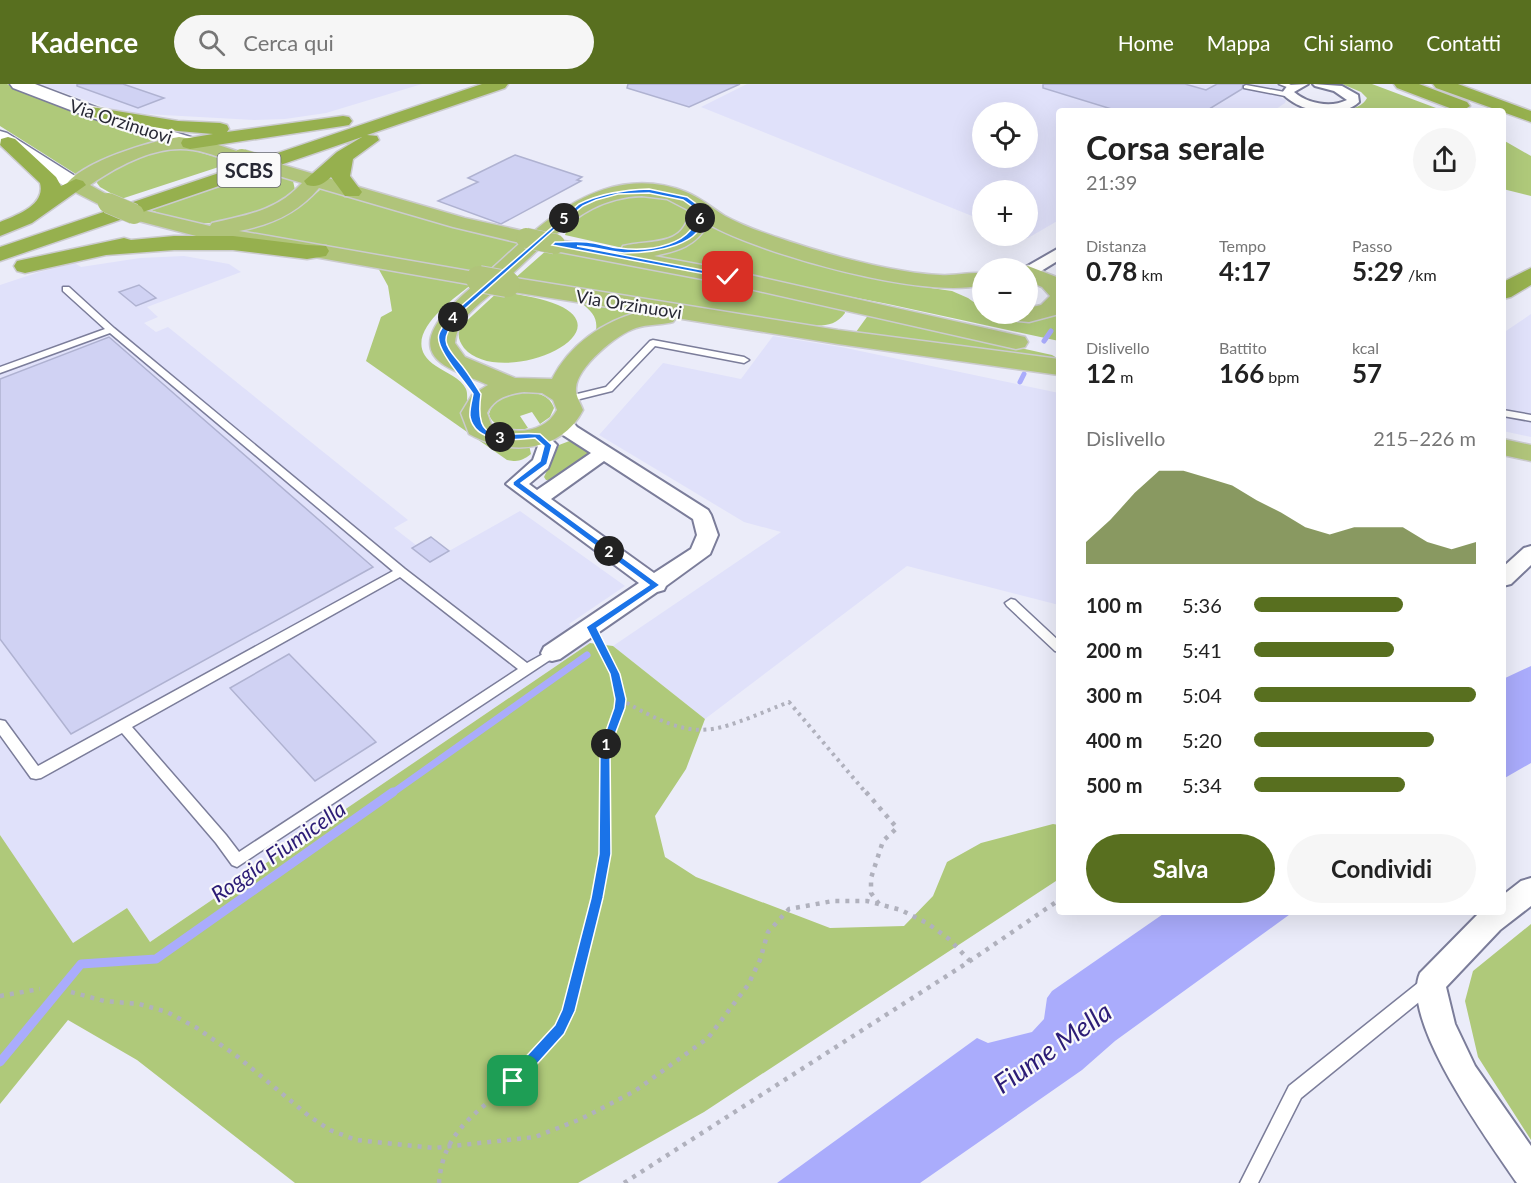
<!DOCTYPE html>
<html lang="it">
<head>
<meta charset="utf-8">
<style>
  :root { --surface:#fff; --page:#f6f6f6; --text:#222; --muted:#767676; --accent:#586f1f }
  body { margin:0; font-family:Lato,sans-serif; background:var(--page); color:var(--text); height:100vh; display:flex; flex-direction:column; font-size:22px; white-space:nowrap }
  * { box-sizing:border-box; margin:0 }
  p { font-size:20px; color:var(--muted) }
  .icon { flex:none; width:33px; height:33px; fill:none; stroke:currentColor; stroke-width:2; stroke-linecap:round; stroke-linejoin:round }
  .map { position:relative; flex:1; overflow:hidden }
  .details { position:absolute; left:1056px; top:24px; width:450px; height:807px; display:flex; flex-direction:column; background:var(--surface); border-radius:6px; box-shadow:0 6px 24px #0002 }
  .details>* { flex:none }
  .buttons { position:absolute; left:972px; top:18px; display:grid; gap:12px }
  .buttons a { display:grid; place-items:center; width:66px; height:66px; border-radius:50%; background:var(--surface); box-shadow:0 6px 24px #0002; font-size:30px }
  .pin { position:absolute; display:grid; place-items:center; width:51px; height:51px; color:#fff; margin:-26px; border-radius:12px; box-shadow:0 3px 9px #0006 }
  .km { position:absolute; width:30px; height:30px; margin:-15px; border-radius:50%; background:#222; color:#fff; font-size:16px; line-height:30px; text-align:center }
  .round { display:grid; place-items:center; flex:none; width:63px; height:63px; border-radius:32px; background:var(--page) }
  .overview { display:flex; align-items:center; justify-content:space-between; height:102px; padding:0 30px }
  h1 { font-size:33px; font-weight:700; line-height:45px }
  .stats { display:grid; grid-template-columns:repeat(3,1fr); gap:9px; height:102px; padding:6px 30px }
  .stats div { display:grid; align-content:center }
  .stats b { font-size:26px; font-weight:700 }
  .stats small { font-size:16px; font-weight:400 }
  .stats p { font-size:16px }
  .chart { height:168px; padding:12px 30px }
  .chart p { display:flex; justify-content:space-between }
  .chart svg { width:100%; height:108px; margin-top:6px; fill:var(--accent); opacity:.7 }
  .action { display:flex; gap:12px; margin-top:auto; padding:12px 30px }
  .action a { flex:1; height:69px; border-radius:36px; background:var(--accent); color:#fff; font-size:24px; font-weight:700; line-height:69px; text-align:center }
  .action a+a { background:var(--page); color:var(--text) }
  ul { padding:0 30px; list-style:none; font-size:20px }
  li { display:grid; grid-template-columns:96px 72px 1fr; align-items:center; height:45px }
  li i { height:15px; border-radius:8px; background:var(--accent) }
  header { display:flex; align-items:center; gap:36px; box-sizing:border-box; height:84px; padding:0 30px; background:var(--accent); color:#fff }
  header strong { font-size:28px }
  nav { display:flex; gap:33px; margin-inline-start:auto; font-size:21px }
  .search { width:420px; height:54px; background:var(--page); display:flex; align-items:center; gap:15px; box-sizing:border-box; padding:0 21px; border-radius:33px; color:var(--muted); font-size:22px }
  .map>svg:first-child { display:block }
  .built { fill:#e0e1fa; fill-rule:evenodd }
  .green { fill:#afc97a }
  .water { fill:#aaacfc }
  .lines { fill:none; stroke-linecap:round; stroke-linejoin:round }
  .stream-far2 { stroke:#aaacfc; stroke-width:5 }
  .stream-far1 { stroke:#aaacfc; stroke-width:7 }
  .stream { stroke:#aaacfc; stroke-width:9 }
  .building { fill:#d0d2f3; stroke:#afb2d1; stroke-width:1.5 }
  .service-casing { stroke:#7b7d9a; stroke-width:3 }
  .minor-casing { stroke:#7b7d9a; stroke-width:4 }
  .secondary-casing { stroke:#7b7d9a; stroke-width:3 }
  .primary-casing { stroke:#cbcbce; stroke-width:3 }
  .trunk-casing { stroke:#cbcbce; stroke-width:3 }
  .path-far1 { stroke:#b0b1bd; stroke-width:4; stroke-dasharray:3 4.5; stroke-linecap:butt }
  .path { stroke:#b0b1bd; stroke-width:4.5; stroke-dasharray:4 6; stroke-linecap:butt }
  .service { fill:#fff; fill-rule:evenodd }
  .minor { fill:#fff; fill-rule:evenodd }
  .secondary { fill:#fff; fill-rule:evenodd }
  .primary { fill:#b0c47a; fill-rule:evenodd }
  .trunk { fill:#96b04e; fill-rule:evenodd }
  .primary-bridge-far1-casing { stroke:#cbcbce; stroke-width:21; stroke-linecap:butt }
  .primary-bridge-casing { stroke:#cbcbce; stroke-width:28; stroke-linecap:butt }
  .primary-bridge-far1 { stroke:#b0c47a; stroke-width:20 }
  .primary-bridge { stroke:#b0c47a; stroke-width:26 }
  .route { fill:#1a73e8; stroke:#fff; stroke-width:1.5 }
  .labels { text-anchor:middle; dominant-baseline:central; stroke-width:4.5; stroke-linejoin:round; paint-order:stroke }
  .far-street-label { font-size:18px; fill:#272834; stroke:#fafafa }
  .shield { fill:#fafafa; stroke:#66676f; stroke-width:1.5 }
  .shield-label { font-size:20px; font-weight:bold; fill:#272834 }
  .water-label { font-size:22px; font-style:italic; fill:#2c1c76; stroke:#fafafa }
  .near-water-label { font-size:27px; font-style:italic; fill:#2c1c76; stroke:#fafafa }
</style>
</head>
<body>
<header>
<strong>Kadence</strong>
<div class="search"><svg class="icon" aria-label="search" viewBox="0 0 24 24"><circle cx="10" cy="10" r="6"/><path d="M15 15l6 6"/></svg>Cerca qui</div>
<nav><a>Home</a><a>Mappa</a><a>Chi siamo</a><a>Contatti</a></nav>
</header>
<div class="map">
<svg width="1531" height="1099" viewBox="0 0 1531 1099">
  <rect width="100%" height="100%" fill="#ebecf9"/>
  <!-- built -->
  <path class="built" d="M39,0H422L326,29L285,35L254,36L127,29L102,22Z
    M747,0H1290L1273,10L1286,16L1285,19L1273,27H1059V136L1028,154L1022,152H1028V106H982V136L701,23ZM982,28H1028V74H982Z
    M184,172L229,180L241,188L147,223L158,233L144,239L156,248L168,243L408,436L394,444L416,461L431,453L449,467L520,427L625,502L569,540L590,559L150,858L127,824L73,860L0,751V201L39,188L75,179L81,183L140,174Z
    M1531,230V353L1503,347V249Z
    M773,252L841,263L1059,309V521L907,482L705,635L613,562L781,448L744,438L599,351L663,279L741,295Z"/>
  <!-- green -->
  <path class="green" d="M0,0H7L60,23L171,57L79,92L0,42Z
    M1342,0H1372L1444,27H1332C1344,25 1360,27 1367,14L1361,8Z
    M1503,56L1531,72V112L1503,105Z
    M184,64L234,78L121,115L100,103L97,99L98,95C131,75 146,68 184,64Z
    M263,87L293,97L295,106C278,122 272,124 251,131C207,145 190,140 148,125Z
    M321,105L382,123L520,159L483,191L235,148C267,137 296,129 321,105Z
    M647,112C663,114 686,116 693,133L679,155L623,164L565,151C574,122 621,113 647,112Z
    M707,138L840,186L903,200L952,207L968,214L982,224V230H995L1010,234L1059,227V257L888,220L632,170Z
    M548,165L798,213L844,224L845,229C835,243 822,242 805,241L513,196Z
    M377,182L472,200C451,217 395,255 436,282C446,289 461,294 466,305C469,312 465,327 467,337L529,361L531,370C522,377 518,378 507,376L366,277L381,233L392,227L388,202Z
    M499,207C518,211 540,213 558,221C626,251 499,305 464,264C459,257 457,252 460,243Z
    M580,218L649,229L595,252C599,235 594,229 580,218Z
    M869,230L1052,271L1057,274L1055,277L1050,278L856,248Z
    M518,309C532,308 549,308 554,324L550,333L540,340L532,328L520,332L528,344L525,345C511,345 493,345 489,330C493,316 506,311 518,309Z
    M572,356C582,361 591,363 589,375L552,397L546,396L544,393L559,361Z
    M590,559L613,562L705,635L686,685L655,732L665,773L696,793L830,844L904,842L933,812L947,778L981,759L1053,740L1059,741V795L704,1028L578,1099H295L137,976L68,936L0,1020V751L73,859L127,824L150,858Z
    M1531,840V1056L1478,973L1465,917L1473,887Z"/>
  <!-- water -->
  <path class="water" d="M1531,582V679L1503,695V595Z
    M1166,828H1293L1115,957L1082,986L920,1099H777L977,954L988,959L1032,948L1044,935L1047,914L1052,907Z"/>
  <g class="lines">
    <!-- stream-far2 -->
    <path class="stream-far2" d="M1044,257L1051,247
      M1020,298L1024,290"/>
    <!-- stream-far1 -->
    <path class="stream-far1" d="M391,710L587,571"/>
    <!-- stream -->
    <path class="stream" d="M0,978L81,880L156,875L393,708"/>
  </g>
  <!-- building -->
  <path class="building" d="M77,0H123L164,14L138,24L77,2Z
    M628,0H740L689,23L627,4Z
    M1043,0H1185L1206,6L1217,0H1243L1242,5L1206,27H1118L1043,4Z
    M515,71L582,93L577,96L581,97L501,140L438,117L478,98L468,94Z
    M139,201L156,214L136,222L119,208Z
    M109,253L373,483L71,650L0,555V295Z
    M431,453L449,467L430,478L412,464Z
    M289,570L376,658L315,697L230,604Z"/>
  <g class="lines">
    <defs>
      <path id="service" d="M1279,0H1289L1295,3L1292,5Z
        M1246,1L1290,9L1293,11L1290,13L1244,4V2Z
        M63,203H69L114,244L405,485L527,579L552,565L556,566L558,569L556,572L237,783L232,781L216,759L122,649L41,694L36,695L31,694L0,651V636L5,637L38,682L393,487L110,249L0,289V283L105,245L63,207ZM400,493L518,585L239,768L226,751L132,643Z
        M653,256L744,273L749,276L744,279L655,262L612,307L568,318L563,315L565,313L606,303L650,257Z
        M1503,326L1531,331V337L1503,332Z
        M1011,515L1015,516L1059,557V568L1055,567L1007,522L1005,519Z
        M1429,893L1435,895L1437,900L1435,905L1301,1014L1258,1099H1240L1289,1002L1423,895Z"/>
      <path id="minor" d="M1308,0L1294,8C1308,20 1331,24 1347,16L1334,7L1315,2L1313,0L1342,2L1358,11L1359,18C1340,36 1298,28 1282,9L1288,1Z
        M1059,164V176L1033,192L1028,193V184H1024Z
        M563,333L569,334L577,343L708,426L711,431L718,451L710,470L666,502L664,506L657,508L560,575L552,577L544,575L541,569L544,563L639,499L506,400L533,376L538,362L528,352L530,348H544L557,361L548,384L529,400L537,406L591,369L563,351L554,338L557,334ZM604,377L693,435L697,451L691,465L654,489L551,415Z
        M1531,462V481L1511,500L1503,502V483L1524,464Z
        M1531,794V822L1500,846L1446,903L1455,940L1475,982L1531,1062V1099H1517C1490,1059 1399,936 1420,889L1480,828H1503V811L1521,797Z"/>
      <path id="secondary" d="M10,0H35L98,24L197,55L199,59L197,63H183L86,32L13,4Z
        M0,47L7,49L83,97L86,101L83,105H69L0,61Z"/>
      <path id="primary" d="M179,53L206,57L249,71L252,75L249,79L242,81C226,77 210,68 193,66C158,60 119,81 90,101L115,115L118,119L115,123L108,125L69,105L66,101C83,77 151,57 179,53Z
        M273,78L465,134L532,149C576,111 628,85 686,108C701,114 712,124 725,132C741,141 759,147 776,153C822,169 892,189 940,191C953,192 965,189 977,189L982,191V201C924,216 761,170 708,140C696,162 678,167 654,172L728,186L1016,251L1025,253L1028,258L1025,263L1016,265L728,200L555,167L547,165L544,160L509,193L838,246L1059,275V291L838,260L676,234L673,238C661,241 648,240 636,244C617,250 577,283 576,304C575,311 581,320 583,326C561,369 508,372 469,350L461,329L472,311L488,301C475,295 462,291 449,284C403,260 453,220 474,201L200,153L127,134L124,130L127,126L134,124L210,142L212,139C246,131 277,127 302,99L266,88L263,84L266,80ZM319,104L453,143L520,159L486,190L239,147C271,141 298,129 319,104ZM642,112L667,115L690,127C683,164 651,155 623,162L621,166L551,155C578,130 605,113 642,112ZM498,204L507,207L640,228C603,237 569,261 552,295L515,294L465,273L455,259C457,234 481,219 498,204ZM524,308L542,309L553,316L557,326C544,350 513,351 491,340L487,329C494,314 509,310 524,308Z
        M1028,182L1059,194V230L1029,238L1000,235L996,230H1028V224L1041,221L1050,212L1042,203L1028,197V184H1020Z
        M1503,355L1531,361V377L1503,371Z"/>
      <path id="trunk" d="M482,0H508L505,4L367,51L377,52L379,56L353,75L350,92L362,108L359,112H345L331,93C323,100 318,104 307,101L304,97L337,68L362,53L0,177V163Z
        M1394,0H1419L1467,18L1470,22L1462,27L1455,26L1397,4Z
        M1433,0H1458L1531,27V38L1436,4Z
        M92,23L178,37L220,39L227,41L229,45L227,48L343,32L349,33L352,37L349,41L343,42L190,65L183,63L181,59L183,55L213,50L178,47L86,32L83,28L86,24Z
        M8,53L15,55L56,93L61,102L76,95L83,97L86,101L32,139L0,152V138C17,131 46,121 40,99L0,61L1,55Z
        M174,152H233L307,161L326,162L329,167L326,172L307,175L233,166H174L106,171L25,189L17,187L14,182L17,177L124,154L131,156Z
        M1531,184V201L1511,213L1503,215V198Z"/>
    </defs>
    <!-- service casing -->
    <use href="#service" class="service-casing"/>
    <!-- minor casing -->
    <use href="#minor" class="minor-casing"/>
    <!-- secondary casing -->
    <use href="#secondary" class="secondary-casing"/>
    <!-- primary casing -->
    <use href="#primary" class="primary-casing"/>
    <!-- trunk casing -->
    <use href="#trunk" class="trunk-casing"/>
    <!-- path-far1 -->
    <path class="path-far1" d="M600,558L615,592L620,613L619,626L605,665L604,710
      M620,615C700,661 708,650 789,618L867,710"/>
    <!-- path -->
    <path class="path" d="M866,708L897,744L883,757L871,794V809L879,820
      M71,908L104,917L139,920L167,928L197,944L238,973L309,1032L330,1046L356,1056L434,1064L535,1053L581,1035L635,1007L708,954L748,901L760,876L768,848L789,825L833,817H867L901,826L927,839L949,855L970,877
      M0,912L40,905
      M439,1099C443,1047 476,1030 512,998C535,977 557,954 569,926L604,782L606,757L604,708
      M624,1099L970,877L1059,816"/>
    <!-- service -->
    <use href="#service" class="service"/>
    <!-- minor -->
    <use href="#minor" class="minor"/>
    <!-- secondary -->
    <use href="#secondary" class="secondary"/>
    <!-- primary -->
    <use href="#primary" class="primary"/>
    <!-- trunk -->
    <use href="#trunk" class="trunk"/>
    <defs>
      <path id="primary-bridge-far1" d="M242,75L273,84
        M108,119L134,130
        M526,154L555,160"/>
      <path id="primary-bridge" d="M479,195L507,200"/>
    </defs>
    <!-- primary-bridge-far1 casing -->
    <use href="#primary-bridge-far1" class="primary-bridge-far1-casing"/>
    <!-- primary-bridge casing -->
    <use href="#primary-bridge" class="primary-bridge-casing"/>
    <!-- primary-bridge-far1 -->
    <use href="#primary-bridge-far1" class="primary-bridge-far1"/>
    <!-- primary-bridge -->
    <use href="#primary-bridge" class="primary-bridge"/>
  </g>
  <!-- route -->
  <path class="route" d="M649,105L687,113L703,125C710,163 650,169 624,169C608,168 593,162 577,162L728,191L731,195L552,161L555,158C565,158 577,157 587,158C598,159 609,163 619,164C648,168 697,162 697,126L683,116L649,109L618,110L596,116L583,122L557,143L457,232C443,255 441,257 459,278C467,287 474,299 481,310C473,366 504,346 540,350L552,361L547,380L521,399L660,501L597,544L620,590L626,615L625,624L610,664L611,770L603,814L575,927L564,950L518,1001L513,1003L508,1001L506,997L508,992L555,941L562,926L591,814L599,770L600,664L614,624L615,615L610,590L586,543L649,501L513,401V398L540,377L544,362L535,354C515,356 476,361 470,333C469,326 472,316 473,310C464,296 434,264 439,250C441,243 448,236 452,230L579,120C601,109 624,106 649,105Z"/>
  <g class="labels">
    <!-- far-street labels -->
    <g class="far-street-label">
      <text transform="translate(121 37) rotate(18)">Via Orzinuovi</text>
      <text transform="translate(629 220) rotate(9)">Via Orzinuovi</text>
    </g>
    <!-- shield labels -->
    <rect class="shield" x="217.5" y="69" width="63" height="34" rx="4.5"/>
    <g class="shield-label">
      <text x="249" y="86">SCBS</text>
    </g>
    <!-- water labels -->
    <g class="water-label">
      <text transform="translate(278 767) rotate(-35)">Roggia Fiumicella</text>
    </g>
    <!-- near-water labels -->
    <g class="near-water-label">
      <text transform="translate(1052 963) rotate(-35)">Fiume Mella</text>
    </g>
  </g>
</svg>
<div class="buttons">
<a><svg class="icon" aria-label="locate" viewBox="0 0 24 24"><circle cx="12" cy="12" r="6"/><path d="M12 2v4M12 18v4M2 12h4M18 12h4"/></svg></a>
<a>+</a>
<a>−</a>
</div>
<div class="pin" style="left:513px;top:997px;background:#1e9e55"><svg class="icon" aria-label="arrive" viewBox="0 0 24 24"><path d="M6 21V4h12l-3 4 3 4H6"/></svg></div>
<div class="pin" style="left:728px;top:193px;background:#d93025"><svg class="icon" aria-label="check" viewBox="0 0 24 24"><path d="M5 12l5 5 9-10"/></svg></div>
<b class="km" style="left:606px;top:660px">1</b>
<b class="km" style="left:609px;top:467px">2</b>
<b class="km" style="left:500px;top:353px">3</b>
<b class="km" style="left:453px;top:233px">4</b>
<b class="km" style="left:564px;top:134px">5</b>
<b class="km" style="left:700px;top:134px">6</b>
<section class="details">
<div class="overview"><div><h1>Corsa serale</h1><p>21:39</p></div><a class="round"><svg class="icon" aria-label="share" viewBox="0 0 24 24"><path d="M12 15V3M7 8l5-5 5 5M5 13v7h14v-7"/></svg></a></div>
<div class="stats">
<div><p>Distanza</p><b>0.78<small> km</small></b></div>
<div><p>Tempo</p><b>4:17</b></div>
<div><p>Passo</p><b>5:29<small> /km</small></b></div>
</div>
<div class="stats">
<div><p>Dislivello</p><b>12<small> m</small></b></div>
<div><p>Battito</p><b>166<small> bpm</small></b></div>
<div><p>kcal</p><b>57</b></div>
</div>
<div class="chart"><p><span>Dislivello</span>215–226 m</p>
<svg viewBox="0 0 160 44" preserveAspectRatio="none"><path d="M0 44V35L10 26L20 15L30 6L40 6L50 9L60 12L70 18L80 23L90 29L100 32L110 29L120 29L130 29L140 35L150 38L160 35V44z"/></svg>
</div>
<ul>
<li><b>100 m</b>5:36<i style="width:67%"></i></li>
<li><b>200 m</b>5:41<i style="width:63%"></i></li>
<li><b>300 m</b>5:04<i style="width:100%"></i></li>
<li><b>400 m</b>5:20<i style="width:81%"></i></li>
<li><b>500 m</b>5:34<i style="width:68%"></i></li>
</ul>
<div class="action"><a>Salva</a><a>Condividi</a></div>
</section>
</div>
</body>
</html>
